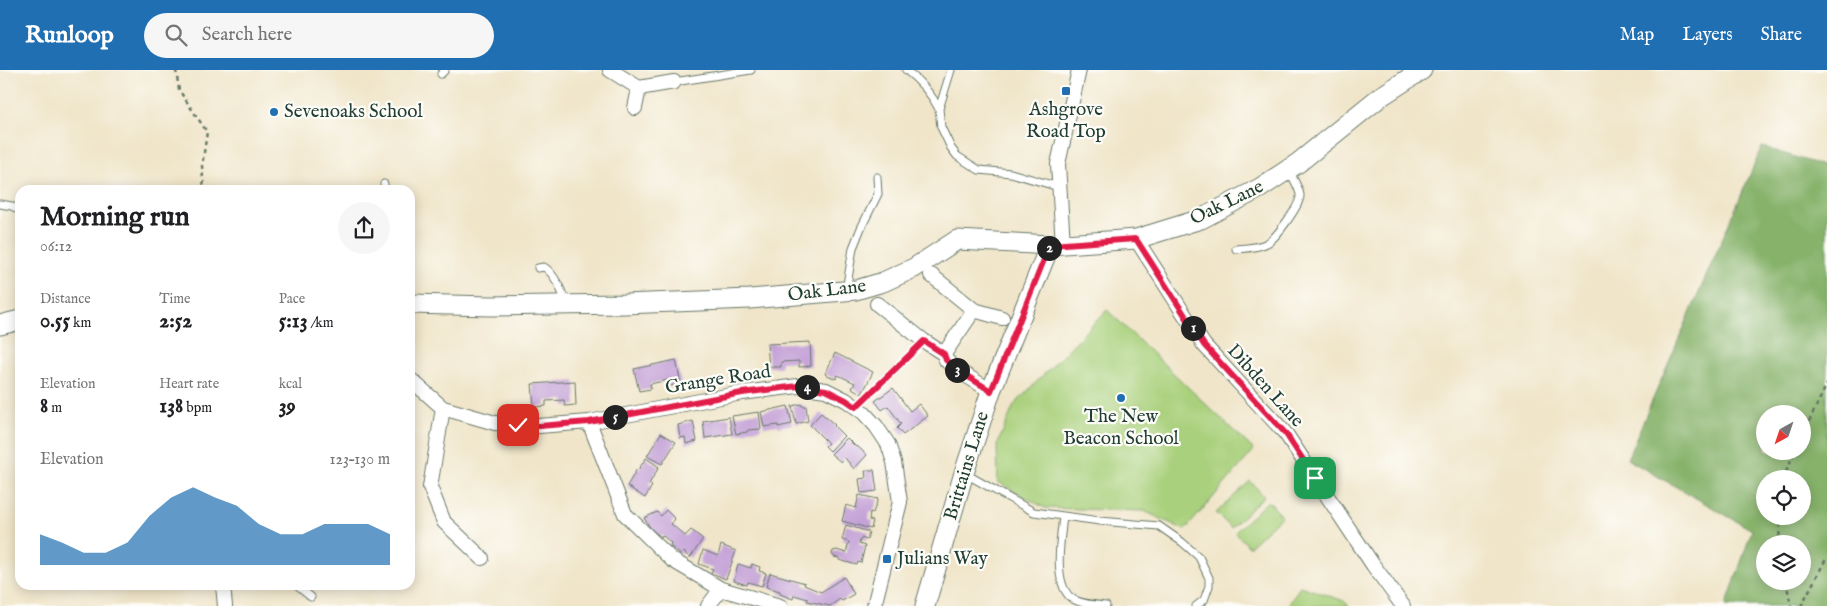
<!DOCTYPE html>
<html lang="en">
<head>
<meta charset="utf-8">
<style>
  :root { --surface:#fff; --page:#f6f6f6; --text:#202124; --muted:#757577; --accent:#1f6fb2 }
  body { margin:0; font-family:"IM FELL English",serif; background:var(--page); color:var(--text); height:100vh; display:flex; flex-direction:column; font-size:19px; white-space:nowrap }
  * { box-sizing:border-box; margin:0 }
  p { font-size:16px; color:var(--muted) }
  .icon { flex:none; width:28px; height:28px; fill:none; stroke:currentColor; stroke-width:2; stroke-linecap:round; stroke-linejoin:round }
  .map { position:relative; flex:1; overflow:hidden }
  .sheet { position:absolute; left:15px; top:115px; width:400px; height:405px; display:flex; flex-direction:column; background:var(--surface); border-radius:15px; box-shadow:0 2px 12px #0003 }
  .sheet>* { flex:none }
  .needle { width:32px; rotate:220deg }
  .tools { position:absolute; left:1756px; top:335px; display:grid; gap:10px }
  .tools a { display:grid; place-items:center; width:55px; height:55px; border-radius:50%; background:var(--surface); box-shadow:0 2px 12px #0003; font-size:25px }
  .pin { position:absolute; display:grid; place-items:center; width:42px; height:42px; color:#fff; margin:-21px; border-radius:10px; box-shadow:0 2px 8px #0006 }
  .km { position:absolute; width:25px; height:25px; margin:-12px; border-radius:50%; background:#222; color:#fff; font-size:14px; line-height:25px; text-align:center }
  .round { display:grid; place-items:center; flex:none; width:52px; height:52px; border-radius:26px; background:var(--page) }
  .overview { display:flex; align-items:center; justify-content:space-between; height:85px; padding:0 25px }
  h1 { font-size:28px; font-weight:700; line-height:38px }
  .stats { display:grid; grid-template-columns:repeat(3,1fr); gap:8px; height:85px; padding:5px 25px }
  .stats div { display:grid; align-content:center }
  .stats b { font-size:21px; font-weight:700 }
  .stats small { font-size:14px; font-weight:400 }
  .stats p { font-size:14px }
  .chart { height:140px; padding:10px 25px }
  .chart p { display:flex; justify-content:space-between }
  .chart svg { width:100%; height:90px; margin-top:5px; fill:var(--accent); opacity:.7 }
  header { display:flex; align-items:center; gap:30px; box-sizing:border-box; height:70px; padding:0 25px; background:var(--accent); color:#fff }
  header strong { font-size:24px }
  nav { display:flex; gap:28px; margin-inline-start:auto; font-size:18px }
  .search { width:350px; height:45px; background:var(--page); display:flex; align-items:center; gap:12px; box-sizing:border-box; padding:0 18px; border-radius:28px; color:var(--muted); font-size:19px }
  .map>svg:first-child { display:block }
  .green { fill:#a9d07b; stroke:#648658 }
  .forest { fill:#86b26b; stroke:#527850; fill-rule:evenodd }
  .building { fill:#c19dd6 }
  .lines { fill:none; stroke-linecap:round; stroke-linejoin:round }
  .lane-casing { stroke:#687868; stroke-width:9 }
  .street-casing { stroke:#687868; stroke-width:16 }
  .secondary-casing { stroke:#687868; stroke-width:21 }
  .path { stroke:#687868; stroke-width:2.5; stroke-dasharray:4 4; stroke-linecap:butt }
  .lane { stroke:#fff; stroke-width:7 }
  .street { stroke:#fff; stroke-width:14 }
  .secondary { stroke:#fff; stroke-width:19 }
  .route-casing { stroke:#fff; stroke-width:10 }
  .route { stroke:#e11d48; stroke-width:6 }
  .poi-dot { fill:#1f6fb2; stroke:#fdfcf7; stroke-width:2 }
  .labels { text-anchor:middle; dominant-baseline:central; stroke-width:4.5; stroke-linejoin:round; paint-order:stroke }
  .poi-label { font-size:19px; fill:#1f3d34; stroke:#fdfcf7 }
  .street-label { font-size:19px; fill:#1f3d34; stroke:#fdfcf7 }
</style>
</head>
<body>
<header>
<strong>Runloop</strong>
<div class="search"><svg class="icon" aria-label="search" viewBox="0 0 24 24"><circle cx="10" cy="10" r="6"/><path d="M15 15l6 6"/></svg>Search here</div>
<nav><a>Map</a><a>Layers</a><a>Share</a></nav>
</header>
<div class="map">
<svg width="1827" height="536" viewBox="0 0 1827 536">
  <rect width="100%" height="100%" fill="#fdfcf7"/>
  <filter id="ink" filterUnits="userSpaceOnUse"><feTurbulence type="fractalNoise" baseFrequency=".02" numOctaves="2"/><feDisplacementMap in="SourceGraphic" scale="10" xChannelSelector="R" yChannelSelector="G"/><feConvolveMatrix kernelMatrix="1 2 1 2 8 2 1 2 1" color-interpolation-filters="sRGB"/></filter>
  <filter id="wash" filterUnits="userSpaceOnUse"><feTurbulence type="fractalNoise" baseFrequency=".0096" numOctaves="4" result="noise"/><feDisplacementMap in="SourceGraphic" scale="20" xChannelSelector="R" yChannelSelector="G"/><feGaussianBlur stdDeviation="1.12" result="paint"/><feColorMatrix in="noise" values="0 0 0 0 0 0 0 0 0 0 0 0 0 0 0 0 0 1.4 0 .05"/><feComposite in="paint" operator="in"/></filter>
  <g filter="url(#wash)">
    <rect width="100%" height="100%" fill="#f0e5c9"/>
    <!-- green -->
    <path class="green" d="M1107,240L1254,380L1185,460L1144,441L1045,438L998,412L997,375L1014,335Z
      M1250,411L1264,426L1231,458L1216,443Z
      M1268,431L1282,446L1249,477L1235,462Z
      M1300,516L1344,531L1349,536H1288Z"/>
    <!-- forest -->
    <path class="forest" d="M1762,77L1827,97V536H1726L1752,460L1627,389ZM1765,344H1802V381H1765ZM1765,409H1802V446H1765ZM1765,474H1802V511H1765Z"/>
    <g id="blocks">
      <!-- building -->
      <path class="building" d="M810,272L811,296L799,297V291L781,292V297H769L767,274Z
        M835,283L873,302L862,324L852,318L855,313L838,305L836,309L825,304Z
        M676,290L681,314L670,316L668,310L650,314L651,319L639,321L634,299Z
        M575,311L576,335L565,336L564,330L546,331V336L534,337L532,314Z
        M893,318L910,341L919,334L928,346L903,365L897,358L901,354L888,336L882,340L875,331Z
        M801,334L802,336H806L808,351L796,354L792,336Z
        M788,336L792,354L778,357V355L764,357L761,342Z
        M759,342L761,359L748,360L747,362L736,364L732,346Z
        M821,343L835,355L834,356L844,366L830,381L825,376L828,373L810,355Z
        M729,347L732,364L705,368L703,351Z
        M693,351L697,371L686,374L685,367L680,368L678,355Z
        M661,363L676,372L662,394L647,386Z
        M847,368L856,377L857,376L867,385L854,399L845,388L841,392L831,384Z
        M646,388L659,397L649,414L652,416L645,428L627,416L637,399L638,400Z
        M874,400L877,421L861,423L859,409L866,408L865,401Z
        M859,425L878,429L873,443L870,442L869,450L873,451L871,459L842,451L846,435L856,438Z
        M666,440L675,449L671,454L685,466L691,460L703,469L690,488L684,482L681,485L670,476L671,473L662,465L661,467L651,459L644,448L657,442L661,446Z
        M846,455L869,462L867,470L861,468L859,474L865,476L861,493L858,492L857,495L839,490V488L834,487L832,484L833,481L837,480L846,483L849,472L842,470Z
        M721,475L736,481L726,509L711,503L713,499L699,494L703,480L718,486Z
        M738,494L751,498L752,494L760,497L759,501L766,503L762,516L748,512L747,515L734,511Z
        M770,503L805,513L804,515L821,522L844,507L854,524L842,531L840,529L830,536L807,531L808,529L794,525L793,529L780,524V521L766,517Z"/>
    </g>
  </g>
  <g filter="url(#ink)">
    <use href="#blocks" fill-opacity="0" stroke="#687868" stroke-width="1"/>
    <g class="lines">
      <defs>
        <path id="lane" d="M906,0C920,11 931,23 939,39
          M951,0L939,39L941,57L951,78L957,86L979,100L1011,103L1059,117
          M441,4L445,0
          M674,12L751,0
          M384,114L385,120
          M0,134L12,136L20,141
          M1236,179C1246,178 1258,178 1267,173C1275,169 1301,135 1300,125C1299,117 1292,107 1289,100
          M538,198L544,197C554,203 563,222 565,233
          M846,221L853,178L861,158L878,124L877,107
          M964,403L1034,442L1100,451L1159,456L1182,472L1199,487L1209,508V516L1204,530L1196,536
          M1063,446C1061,467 1053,509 1069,526C1077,534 1095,535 1106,536
          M296,515L311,527"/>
        <path id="street" d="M610,0L639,18L635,38
          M639,18L674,12
          M1136,169L1204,275L1286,364L1373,495L1403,536
          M1063,175L1058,94L1079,0
          M931,205L974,240
          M877,234L924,271L944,284L946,290L954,298L991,321
          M944,284L974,240L1002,248
          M410,309L443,338L495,353L518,355L539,356L589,352L742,323L798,316L826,320L846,330L863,342L876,356L888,374L894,392L900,432L874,536
          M443,338L430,417L444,452L482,488
          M589,352L625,444L672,490L721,519L780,536
          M223,515L225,536
          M708,536L721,519"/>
        <path id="secondary" d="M410,234L491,236L624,234L750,229L856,220L883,212L914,198L957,170L1050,175L1136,169L1201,149L1260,118L1298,93L1380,27L1422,0
          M0,255L20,250
          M925,536L964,403L991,321L1050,175"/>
      </defs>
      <!-- lane casing -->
      <use href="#lane" class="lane-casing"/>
      <!-- street casing -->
      <use href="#street" class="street-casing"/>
      <!-- secondary casing -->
      <use href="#secondary" class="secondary-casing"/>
      <!-- path -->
      <path class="path" d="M176,0L179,20L207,62L202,96L204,120
        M866,328L916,279
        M1802,366L1827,314
        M1783,409L1795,381
        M1779,474L1780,446
        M1786,511L1791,536
        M1801,536L1827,487"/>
      <!-- lane -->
      <use href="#lane" class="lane"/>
      <!-- street -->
      <use href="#street" class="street"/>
      <!-- secondary -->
      <use href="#secondary" class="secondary"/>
    </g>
  </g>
  <g class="lines" filter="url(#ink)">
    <defs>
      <path id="route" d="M518,355L539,356L589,352L742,323L798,316L826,320L846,330L856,337L924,271L944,284L946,290L954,298L991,321L1050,175L1136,169L1204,275L1286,364L1315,408"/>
    </defs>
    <!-- route casing -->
    <use href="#route" class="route-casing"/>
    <!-- route -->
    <use href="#route" class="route"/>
  </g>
  <!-- markers -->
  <g class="poi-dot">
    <rect x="1061" y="16" width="10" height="10" rx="2.5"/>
    <circle cx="274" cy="42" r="5"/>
    <circle cx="1121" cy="328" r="5"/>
    <rect x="882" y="484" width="10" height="10" rx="2.5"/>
  </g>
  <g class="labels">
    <!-- poi labels -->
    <g class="poi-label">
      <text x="1066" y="40">Ashgrove<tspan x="1066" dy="22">Road Top</tspan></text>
      <text x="284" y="42" text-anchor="start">Sevenoaks School</text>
      <text x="1121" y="347">The New<tspan x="1121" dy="22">Beacon School</tspan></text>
      <text x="897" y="489" text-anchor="start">Julians Way</text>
    </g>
    <!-- street labels -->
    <g class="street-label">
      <text transform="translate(1227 133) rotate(-26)">Oak Lane</text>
      <text transform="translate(827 221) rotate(-7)">Oak Lane</text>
      <text transform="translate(718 310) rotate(-9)">Grange Road</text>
      <text transform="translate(1265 316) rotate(48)">Dibden Lane</text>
      <text transform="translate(967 396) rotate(-73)">Brittains Lane</text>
    </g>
  </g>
</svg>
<div class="tools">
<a><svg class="needle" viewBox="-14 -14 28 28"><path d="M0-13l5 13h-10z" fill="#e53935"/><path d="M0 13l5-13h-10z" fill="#757577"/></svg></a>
<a><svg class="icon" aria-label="locate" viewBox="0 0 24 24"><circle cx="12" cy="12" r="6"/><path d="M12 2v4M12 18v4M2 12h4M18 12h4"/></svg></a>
<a><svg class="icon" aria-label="layers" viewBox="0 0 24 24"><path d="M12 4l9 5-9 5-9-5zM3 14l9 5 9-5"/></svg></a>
</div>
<div class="pin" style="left:1315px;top:408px;background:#1e9e55"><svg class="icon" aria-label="arrive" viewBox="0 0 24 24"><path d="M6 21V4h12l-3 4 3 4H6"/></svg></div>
<div class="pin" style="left:518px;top:355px;background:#d93025"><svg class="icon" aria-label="check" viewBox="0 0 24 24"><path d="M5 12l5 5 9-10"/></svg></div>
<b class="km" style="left:1193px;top:258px">1</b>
<b class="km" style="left:1049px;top:178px">2</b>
<b class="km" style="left:957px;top:300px">3</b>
<b class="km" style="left:807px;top:317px">4</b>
<b class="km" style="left:615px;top:347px">5</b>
<section class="sheet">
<div class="overview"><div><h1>Morning run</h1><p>06:12</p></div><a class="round"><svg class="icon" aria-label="share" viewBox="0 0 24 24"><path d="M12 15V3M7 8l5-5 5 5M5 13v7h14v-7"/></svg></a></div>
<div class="stats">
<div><p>Distance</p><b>0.55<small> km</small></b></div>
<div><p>Time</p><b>2:52</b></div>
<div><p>Pace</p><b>5:13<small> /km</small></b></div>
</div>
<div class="stats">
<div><p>Elevation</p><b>8<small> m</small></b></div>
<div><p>Heart rate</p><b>138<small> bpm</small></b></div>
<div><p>kcal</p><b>39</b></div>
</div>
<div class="chart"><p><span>Elevation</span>123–130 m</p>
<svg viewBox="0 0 160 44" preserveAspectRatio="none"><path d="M0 44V29L10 33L20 38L30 38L40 33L50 20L60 11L70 6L80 11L90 15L100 24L110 29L120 29L130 24L140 24L150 24L160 29V44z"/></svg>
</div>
</section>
</div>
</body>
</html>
